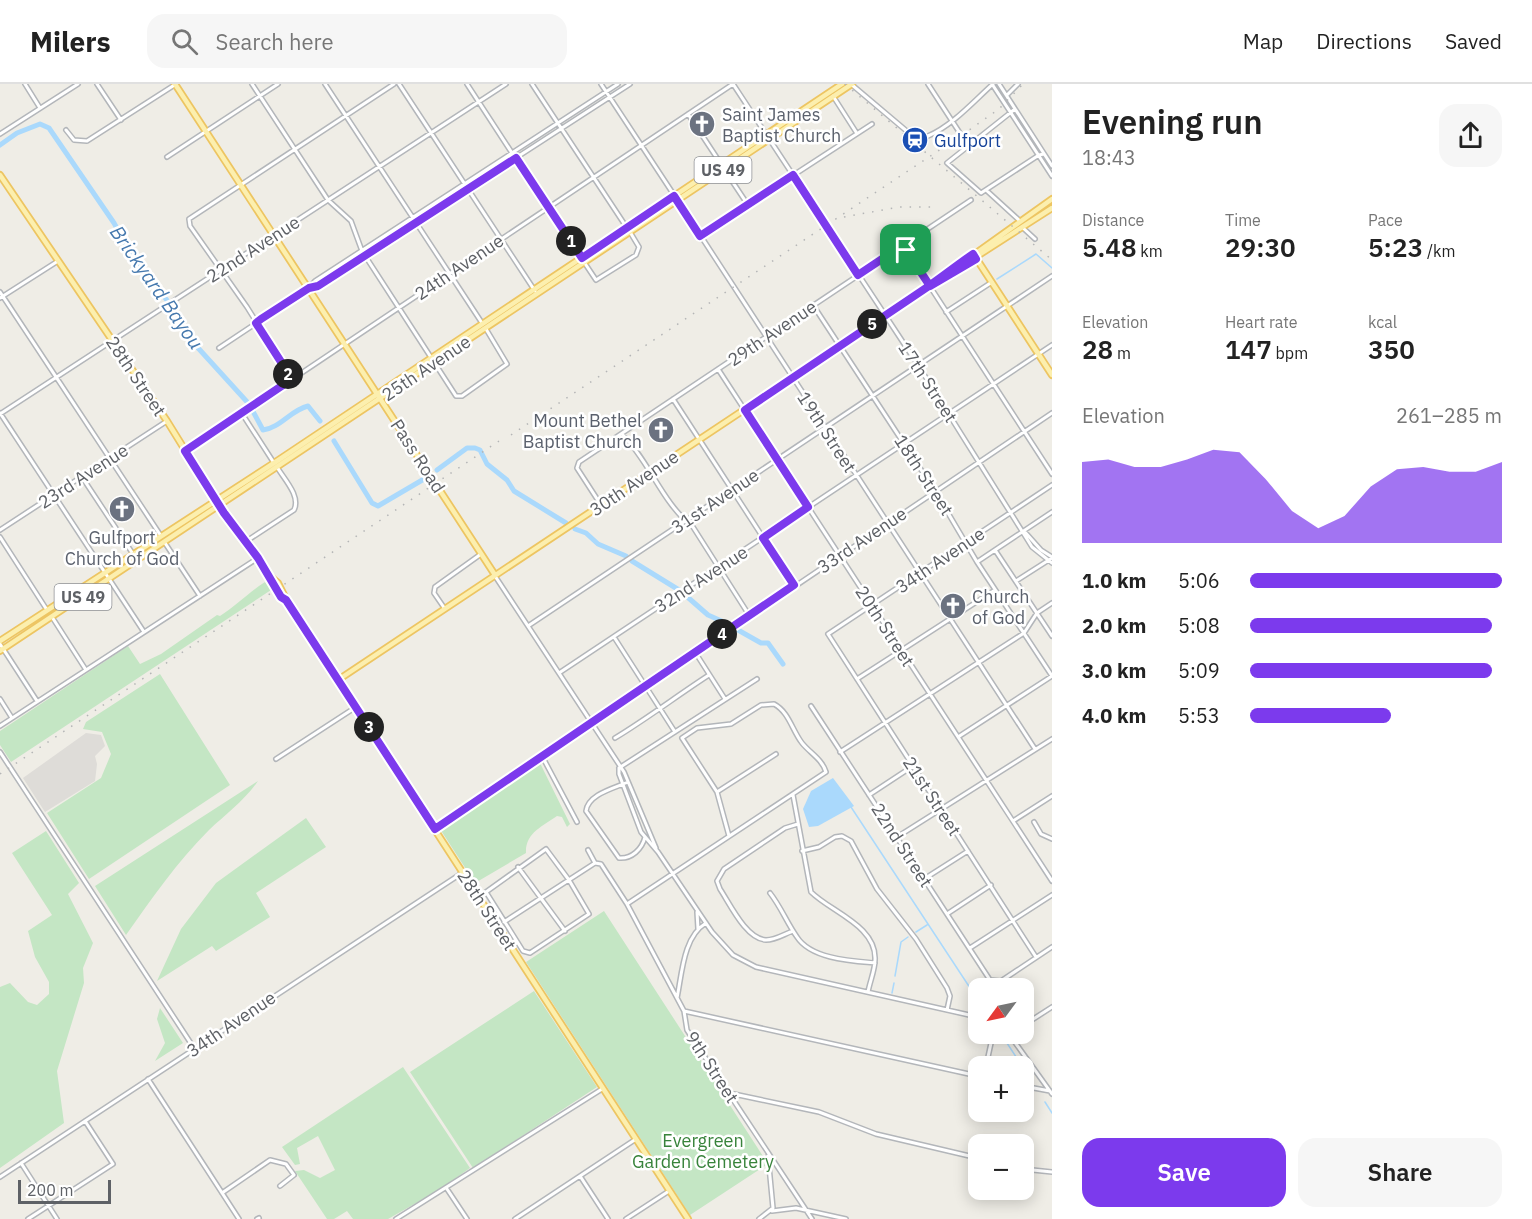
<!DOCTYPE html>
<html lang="en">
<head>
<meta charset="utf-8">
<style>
  :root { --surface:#fff; --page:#f6f6f6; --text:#222; --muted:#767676; --line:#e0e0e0; --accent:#7c3aed }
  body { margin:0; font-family:"IBM Plex Sans",sans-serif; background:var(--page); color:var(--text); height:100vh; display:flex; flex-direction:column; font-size:22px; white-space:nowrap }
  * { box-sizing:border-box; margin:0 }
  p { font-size:20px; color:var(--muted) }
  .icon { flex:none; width:33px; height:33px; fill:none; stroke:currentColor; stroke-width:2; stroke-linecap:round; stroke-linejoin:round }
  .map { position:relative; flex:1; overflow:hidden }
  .side { display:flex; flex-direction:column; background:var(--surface); width:480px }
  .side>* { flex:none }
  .needle { width:39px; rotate:237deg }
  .buttons { position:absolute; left:968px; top:894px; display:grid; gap:12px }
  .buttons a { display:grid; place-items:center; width:66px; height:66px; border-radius:12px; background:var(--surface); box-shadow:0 3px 15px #0003; font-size:30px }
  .scale { position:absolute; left:18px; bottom:15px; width:93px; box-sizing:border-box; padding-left:6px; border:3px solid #5e6166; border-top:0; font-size:16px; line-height:21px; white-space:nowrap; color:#5e6166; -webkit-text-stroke:4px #fff; paint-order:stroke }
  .pin { position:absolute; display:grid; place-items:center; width:51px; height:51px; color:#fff; margin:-26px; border-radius:12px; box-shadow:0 3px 9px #0006 }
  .km { position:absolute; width:30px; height:30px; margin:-15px; border-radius:50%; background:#222; color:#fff; font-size:16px; line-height:30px; text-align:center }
  .round { display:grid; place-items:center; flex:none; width:63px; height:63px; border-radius:18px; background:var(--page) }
  .overview { display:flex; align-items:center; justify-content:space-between; height:102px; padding:0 30px }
  h1 { font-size:33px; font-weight:600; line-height:45px }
  .metrics { display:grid; grid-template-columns:repeat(3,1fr); gap:9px; height:102px; padding:6px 30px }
  .metrics div { display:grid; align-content:center }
  .metrics b { font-size:26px; font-weight:600 }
  .metrics small { font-size:16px; font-weight:400 }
  .metrics p { font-size:16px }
  .chart { height:168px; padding:12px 30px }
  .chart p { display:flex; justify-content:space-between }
  .chart svg { width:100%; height:108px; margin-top:6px; fill:var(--accent); opacity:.7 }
  .button { display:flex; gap:12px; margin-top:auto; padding:12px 30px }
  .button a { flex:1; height:69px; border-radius:18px; background:var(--accent); color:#fff; font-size:24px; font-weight:600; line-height:69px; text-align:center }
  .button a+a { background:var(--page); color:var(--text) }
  ul { padding:0 30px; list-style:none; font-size:20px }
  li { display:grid; grid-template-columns:96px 72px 1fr; align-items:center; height:45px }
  li i { height:15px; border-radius:8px; background:var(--accent) }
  header { display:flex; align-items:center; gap:36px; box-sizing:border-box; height:84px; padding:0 30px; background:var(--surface); border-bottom:2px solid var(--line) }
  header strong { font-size:28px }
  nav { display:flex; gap:33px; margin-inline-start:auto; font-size:21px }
  .search { width:420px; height:54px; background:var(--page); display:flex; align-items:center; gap:15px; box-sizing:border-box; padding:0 21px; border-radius:18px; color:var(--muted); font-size:22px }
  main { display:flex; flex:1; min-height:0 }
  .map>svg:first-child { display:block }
  .industrial { fill:#dedcd8 }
  .green { fill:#c4e6c4 }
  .water { fill:#aad9fc }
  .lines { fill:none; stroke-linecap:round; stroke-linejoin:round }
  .stream { stroke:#aad9fc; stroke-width:1.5 }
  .river { stroke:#aad9fc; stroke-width:5 }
  .minor-casing { stroke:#b3b6ba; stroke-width:6 }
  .major-casing { stroke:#edc562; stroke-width:8 }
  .minor { stroke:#fff; stroke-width:3 }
  .major { stroke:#fcefae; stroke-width:4.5 }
  .rail { stroke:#b4b5b6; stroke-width:1.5; stroke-dasharray:1.5 8; stroke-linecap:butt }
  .route-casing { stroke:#fff; stroke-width:12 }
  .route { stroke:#7c3aed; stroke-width:8 }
  .labels { text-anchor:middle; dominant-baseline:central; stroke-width:5; stroke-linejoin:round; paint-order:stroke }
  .shield { fill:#fff; stroke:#8e9094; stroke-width:1.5 }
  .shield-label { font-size:16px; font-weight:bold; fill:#5e6166 }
  .worship-label { font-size:18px; fill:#5b616d; stroke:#fff; text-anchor:start }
  .transit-label { font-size:18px; fill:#164399; stroke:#fff; text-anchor:start }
  .street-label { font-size:18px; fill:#5e6166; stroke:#fff }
  .park-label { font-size:18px; fill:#38833b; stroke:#fff }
  .water-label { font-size:20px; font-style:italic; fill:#4679ae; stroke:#fff }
</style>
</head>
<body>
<header>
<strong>Milers</strong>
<div class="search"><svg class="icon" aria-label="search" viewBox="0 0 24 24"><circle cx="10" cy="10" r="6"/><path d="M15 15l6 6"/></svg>Search here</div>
<nav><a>Map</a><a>Directions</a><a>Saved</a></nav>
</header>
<main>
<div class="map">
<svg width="1052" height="1135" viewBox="0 0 1052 1135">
  <rect width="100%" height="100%" fill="#efede6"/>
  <!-- industrial -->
  <path class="industrial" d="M86,649L101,651L105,662L95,672L97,680L95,697L45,728L23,694Z"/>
  <!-- green -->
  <path class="green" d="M265,498L271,506L11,678L0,661V647L128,562L140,580L161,570L217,531L220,532C236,522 248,509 265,498Z
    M160,590L230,701L89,795L47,729L101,694L111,670L102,648L83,645L86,638Z
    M536,679H540L570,740L567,743L562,733L557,732C543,742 525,749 526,769L475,799L440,745Z
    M258,697C244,717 226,730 209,746C177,778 152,814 126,851L95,802Z
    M306,734L326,763L256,809L270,833L216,867L212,862L157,897L181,845L216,799Z
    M46,747L79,799L68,810L93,859L83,884L84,899L57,987L64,1039L0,1084V903L10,899L28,918L37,921L49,910V898L35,873L28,847L52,831L12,769Z
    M604,827L768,1080L690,1131L526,878Z
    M534,907L597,1003L473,1084L410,988Z
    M160,924L183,959L155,977L165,959L157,935Z
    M403,983L470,1084L439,1106L388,1135H353L347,1127L334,1135H327L295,1087L304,1086L320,1094L335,1086L318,1052L297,1064L300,1080L295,1081L282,1063Z"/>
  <!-- water -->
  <path class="water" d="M833,694L854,722L818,742L809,743L803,725L811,707Z"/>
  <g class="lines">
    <!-- stream -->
    <path class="stream" d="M997,195L1036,170L1052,184
      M851,723L978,916
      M916,848L927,841
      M895,892L901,858L908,853
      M892,909L894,899
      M1005,956L1022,982
      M1023,984L1033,1000
      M1045,1018L1052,1029"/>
    <!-- river -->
    <path class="river" d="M0,61L17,49L40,40L49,44L114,139L130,168L179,232L189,254L249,320L263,346C280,344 291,326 308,322L320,337
      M334,357L372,419L378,422L424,395
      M437,386L467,364H475L480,366L487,380L507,396L514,407L566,439
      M575,445L586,449L598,460L626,472
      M632,477L679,506
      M684,510L708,531L726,539
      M738,546L761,559H768L783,580"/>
    <defs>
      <path id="minor" d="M25,0L40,24
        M97,0L121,36
        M252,0L328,116L351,137L362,167L456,312H462L507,280L486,245
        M325,0L482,239
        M399,0L535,207
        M467,0L512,69
        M532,0L627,144
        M601,0L674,111
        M733,0L918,281L1032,463L1052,479
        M851,0L909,49C915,52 921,54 928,52C952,42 974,17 993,0
        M928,0L969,63
        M992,0L1052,92
        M999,0L1052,82
        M1007,11L1018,0
        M833,12L856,48
        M1015,25L947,79L981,109L1039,71L1044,70
        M688,30L721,80
        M66,46L74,56L87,57L176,0
        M0,50L78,0
        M167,73L278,0
        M516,74L582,174
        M724,85L748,121
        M986,106L1020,137
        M678,117L1035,665
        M1022,143L1035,155
        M700,152L872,40
        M903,161L1052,390
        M584,178L596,196L636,171L639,163L630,148
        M311,204L318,202L630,0
        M0,208L161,452
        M0,214L58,177
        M813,221L935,407L977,478L1052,592L958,653
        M946,228L992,198
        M219,264L309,204L315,197L618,0
        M718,285L1052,797
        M292,295L247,223L190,142L189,135L394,0
        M673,315L794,501
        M241,328L274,379
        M0,329L144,548
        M0,330L506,0
        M622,350C650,378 662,419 693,443L749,531
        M185,367L733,0
        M82,393L133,470
        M601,421L577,384L579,378L971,116
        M0,446L167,337
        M1024,447L1041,466L1052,473
        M0,453L47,526
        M245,458L294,426C301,412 284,395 277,383
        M165,459L200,512
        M995,466L1052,552
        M977,478L1052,428
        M495,492L624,688L656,764
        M1016,497L1052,474
        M445,525L434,509L435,503L481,470
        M52,533L86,586
        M528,542L1052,192
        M614,553L675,648
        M0,560L37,617
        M695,568L725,615
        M559,589L1052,261
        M857,595L995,506
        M0,615L12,634
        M811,622L990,896L1001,897L1052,863
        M0,642L258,474
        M615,654C648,634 678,611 709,591
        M0,668L194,964
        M840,668L1024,549L1037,529L1052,519
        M542,672L577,738
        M276,675L356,623
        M619,684V690L641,748L658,768L712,848L733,871L756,883L978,933
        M619,684L757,595
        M628,698C615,704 588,710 586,727L619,774C632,775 642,765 645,753
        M717,708L776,670
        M793,711L811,808C831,828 877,842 875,876C875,886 870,897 868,908
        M869,711L913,682
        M1013,737L1052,712
        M1034,738L1041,750L1052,755
        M435,745L1052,329
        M897,753L1052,655
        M546,765L569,796L589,830L530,869L523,867L486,808Z
        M588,766L595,779L601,780L627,820L684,927L687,946L812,1135
        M802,767L819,763L835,753L842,752L851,757L877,805L916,855L947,904L950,912L947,926
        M518,783L565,847
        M924,795L968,767
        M770,809C781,823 787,839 797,853C811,875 852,877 875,879
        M627,820L826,688C822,675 810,669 802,659C792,646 789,628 774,620L761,621L731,640L697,644L682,654L717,708L729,752
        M697,828L698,845
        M947,830L991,801
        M504,838L595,779
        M793,847C784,850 776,856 766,856C746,855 730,820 720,805L717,797L724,785L785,744L798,740
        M970,864L1052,811
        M1036,873L828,550L1052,401
        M677,914C682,890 683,853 706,839
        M684,927L978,992
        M1024,941L1052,923
        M1009,950L1052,1010
        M986,982L993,950
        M148,995L239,1135
        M1023,1002L1050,1007
        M729,1009L819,1028L876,1050L978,1074
        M21,1079L57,1135
        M1023,1085L1052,1088
        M580,1092L608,1135
        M0,1093L462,789
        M447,1105L467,1135
        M222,1109L270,1076L286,1080L294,1091L280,1102
        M772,1127L796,1124L846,1135
        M28,1135L113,1080L85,1037
        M257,1135L259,1134
        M396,1135L602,1005
        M515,1135L636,1055
        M626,1135L669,1107
        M759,1135L773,1124L768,1072"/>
      <path id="major" d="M175,0L495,491
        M0,91L167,337L224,429L258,474L281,513L286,516
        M976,174L1052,291
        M932,201L1052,124
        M271,493L278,499L290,523L688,1135
        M0,557L274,379L842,0
        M0,567L852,0
        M338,596L930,202L1052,115"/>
    </defs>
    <!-- minor casing -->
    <use href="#minor" class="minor-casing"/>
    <!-- major casing -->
    <use href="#major" class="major-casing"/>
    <!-- minor -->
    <use href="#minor" class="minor"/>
    <!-- major -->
    <use href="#major" class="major"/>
    <!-- rail -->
    <path class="rail" d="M845,0L1052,176
      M844,133L899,123H932
      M511,351L962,51L999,25L1023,0
      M0,690L499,357"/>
  </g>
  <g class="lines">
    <defs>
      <path id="route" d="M906,166L903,161L858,191L793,91L700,152L674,112L582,174L516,74L318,202L309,204L261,235L256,239L292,295L185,367L224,429L258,474L281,513L286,516L435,745L794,501L763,454L808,423L745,326L926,204C942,193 957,181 973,170L976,175L930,202L906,166"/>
    </defs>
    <!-- route casing -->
    <use href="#route" class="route-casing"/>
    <!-- route -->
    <use href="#route" class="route"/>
  </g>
  <!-- icons -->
  <defs>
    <symbol id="church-disc" viewBox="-11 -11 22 22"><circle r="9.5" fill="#6b7280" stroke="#fff"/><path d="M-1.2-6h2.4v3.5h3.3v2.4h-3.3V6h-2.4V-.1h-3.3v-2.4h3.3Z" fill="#fff"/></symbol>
    <symbol id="station-disc" viewBox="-11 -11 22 22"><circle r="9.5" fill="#1a4fb4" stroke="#fff"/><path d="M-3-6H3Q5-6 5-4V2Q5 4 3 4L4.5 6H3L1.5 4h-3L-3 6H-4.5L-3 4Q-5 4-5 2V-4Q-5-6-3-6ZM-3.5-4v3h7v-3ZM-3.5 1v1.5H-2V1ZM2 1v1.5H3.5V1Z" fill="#fff"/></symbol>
  </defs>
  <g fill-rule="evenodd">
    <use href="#church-disc" x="687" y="25" width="30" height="30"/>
    <use href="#station-disc" x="900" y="41" width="30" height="30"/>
    <use href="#church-disc" x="646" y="331" width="30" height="30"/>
    <use href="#church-disc" x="107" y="410" width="30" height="30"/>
    <use href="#church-disc" x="938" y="507" width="30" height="30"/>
  </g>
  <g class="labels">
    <!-- shield labels -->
    <g class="shield">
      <rect x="694.5" y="73" width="57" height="26" rx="4.5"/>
      <rect x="54.5" y="500" width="57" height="26" rx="4.5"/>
    </g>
    <g class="shield-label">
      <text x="723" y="86">US 49</text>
      <text x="83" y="513">US 49</text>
    </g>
    <!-- worship labels -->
    <g class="worship-label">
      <text x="722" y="30">Saint James<tspan x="722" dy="21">Baptist Church</tspan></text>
      <text x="642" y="336" text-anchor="end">Mount Bethel<tspan x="642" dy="21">Baptist Church</tspan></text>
      <text x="122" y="453" text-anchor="middle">Gulfport<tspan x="122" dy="21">Church of God</tspan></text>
      <text x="972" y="512">Church<tspan x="972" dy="21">of God</tspan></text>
    </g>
    <!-- transit labels -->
    <g class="transit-label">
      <text x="934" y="56">Gulfport</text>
    </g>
    <!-- street labels -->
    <g class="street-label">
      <text transform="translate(253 165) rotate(-33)">22nd Avenue</text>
      <text transform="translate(459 183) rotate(-34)">24th Avenue</text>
      <text transform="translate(772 249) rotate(-34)">29th Avenue</text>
      <text transform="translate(426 284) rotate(-34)">25th Avenue</text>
      <text transform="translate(136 292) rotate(56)">28th Street</text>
      <text transform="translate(928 298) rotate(57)">17th Street</text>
      <text transform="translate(827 348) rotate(57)">19th Street</text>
      <text transform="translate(418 372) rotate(57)">Pass Road</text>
      <text transform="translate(924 391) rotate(57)">18th Street</text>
      <text transform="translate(83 392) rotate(-33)">23rd Avenue</text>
      <text transform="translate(634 399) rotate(-34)">30th Avenue</text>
      <text transform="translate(715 417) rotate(-34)">31st Avenue</text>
      <text transform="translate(862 456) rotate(-34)">33rd Avenue</text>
      <text transform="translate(940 476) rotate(-34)">34th Avenue</text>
      <text transform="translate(701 495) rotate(-33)">32nd Avenue</text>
      <text transform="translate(885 542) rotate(57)">20th Street</text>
      <text transform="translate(932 712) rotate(57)">21st Street</text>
      <text transform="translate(902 761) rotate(57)">22nd Street</text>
      <text transform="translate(487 826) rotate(57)">28th Street</text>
      <text transform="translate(231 940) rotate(-34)">34th Avenue</text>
      <text transform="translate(712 983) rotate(57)">9th Street</text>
    </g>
    <!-- park labels -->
    <g class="park-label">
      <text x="703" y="1056">Evergreen<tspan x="703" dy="21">Garden Cemetery</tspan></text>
    </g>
    <!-- water labels -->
    <g class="water-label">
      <text transform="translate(157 203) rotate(55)">Brickyard Bayou</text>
    </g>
  </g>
</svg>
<div class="buttons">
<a><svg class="needle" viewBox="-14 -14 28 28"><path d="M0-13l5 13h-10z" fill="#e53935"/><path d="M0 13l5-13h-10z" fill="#767676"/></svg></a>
<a>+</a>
<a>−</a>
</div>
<div class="scale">200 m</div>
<div class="pin" style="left:906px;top:166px;background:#1e9e55"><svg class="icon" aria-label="arrive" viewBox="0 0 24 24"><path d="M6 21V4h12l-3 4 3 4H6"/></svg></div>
<b class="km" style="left:571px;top:157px">1</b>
<b class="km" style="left:288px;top:290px">2</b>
<b class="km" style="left:369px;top:643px">3</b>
<b class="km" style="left:722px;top:550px">4</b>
<b class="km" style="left:872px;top:240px">5</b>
</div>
<section class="side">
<div class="overview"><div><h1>Evening run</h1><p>18:43</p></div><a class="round"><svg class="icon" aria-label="share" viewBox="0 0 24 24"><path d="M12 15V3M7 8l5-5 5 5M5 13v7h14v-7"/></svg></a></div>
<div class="metrics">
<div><p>Distance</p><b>5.48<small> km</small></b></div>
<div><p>Time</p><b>29:30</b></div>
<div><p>Pace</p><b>5:23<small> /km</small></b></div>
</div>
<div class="metrics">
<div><p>Elevation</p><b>28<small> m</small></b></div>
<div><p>Heart rate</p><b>147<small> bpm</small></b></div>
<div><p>kcal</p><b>350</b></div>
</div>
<div class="chart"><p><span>Elevation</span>261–285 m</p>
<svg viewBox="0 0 160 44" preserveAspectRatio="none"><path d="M0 44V11L10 10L20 13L30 13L40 10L50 6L60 7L70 18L80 31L90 38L100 33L110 21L120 14L130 13L140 15L150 15L160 11V44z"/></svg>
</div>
<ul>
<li><b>1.0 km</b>5:06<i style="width:100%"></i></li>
<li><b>2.0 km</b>5:08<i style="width:96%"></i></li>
<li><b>3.0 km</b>5:09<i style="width:96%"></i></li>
<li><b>4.0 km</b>5:53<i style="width:56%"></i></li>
</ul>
<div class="button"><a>Save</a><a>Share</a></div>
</section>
</main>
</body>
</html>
